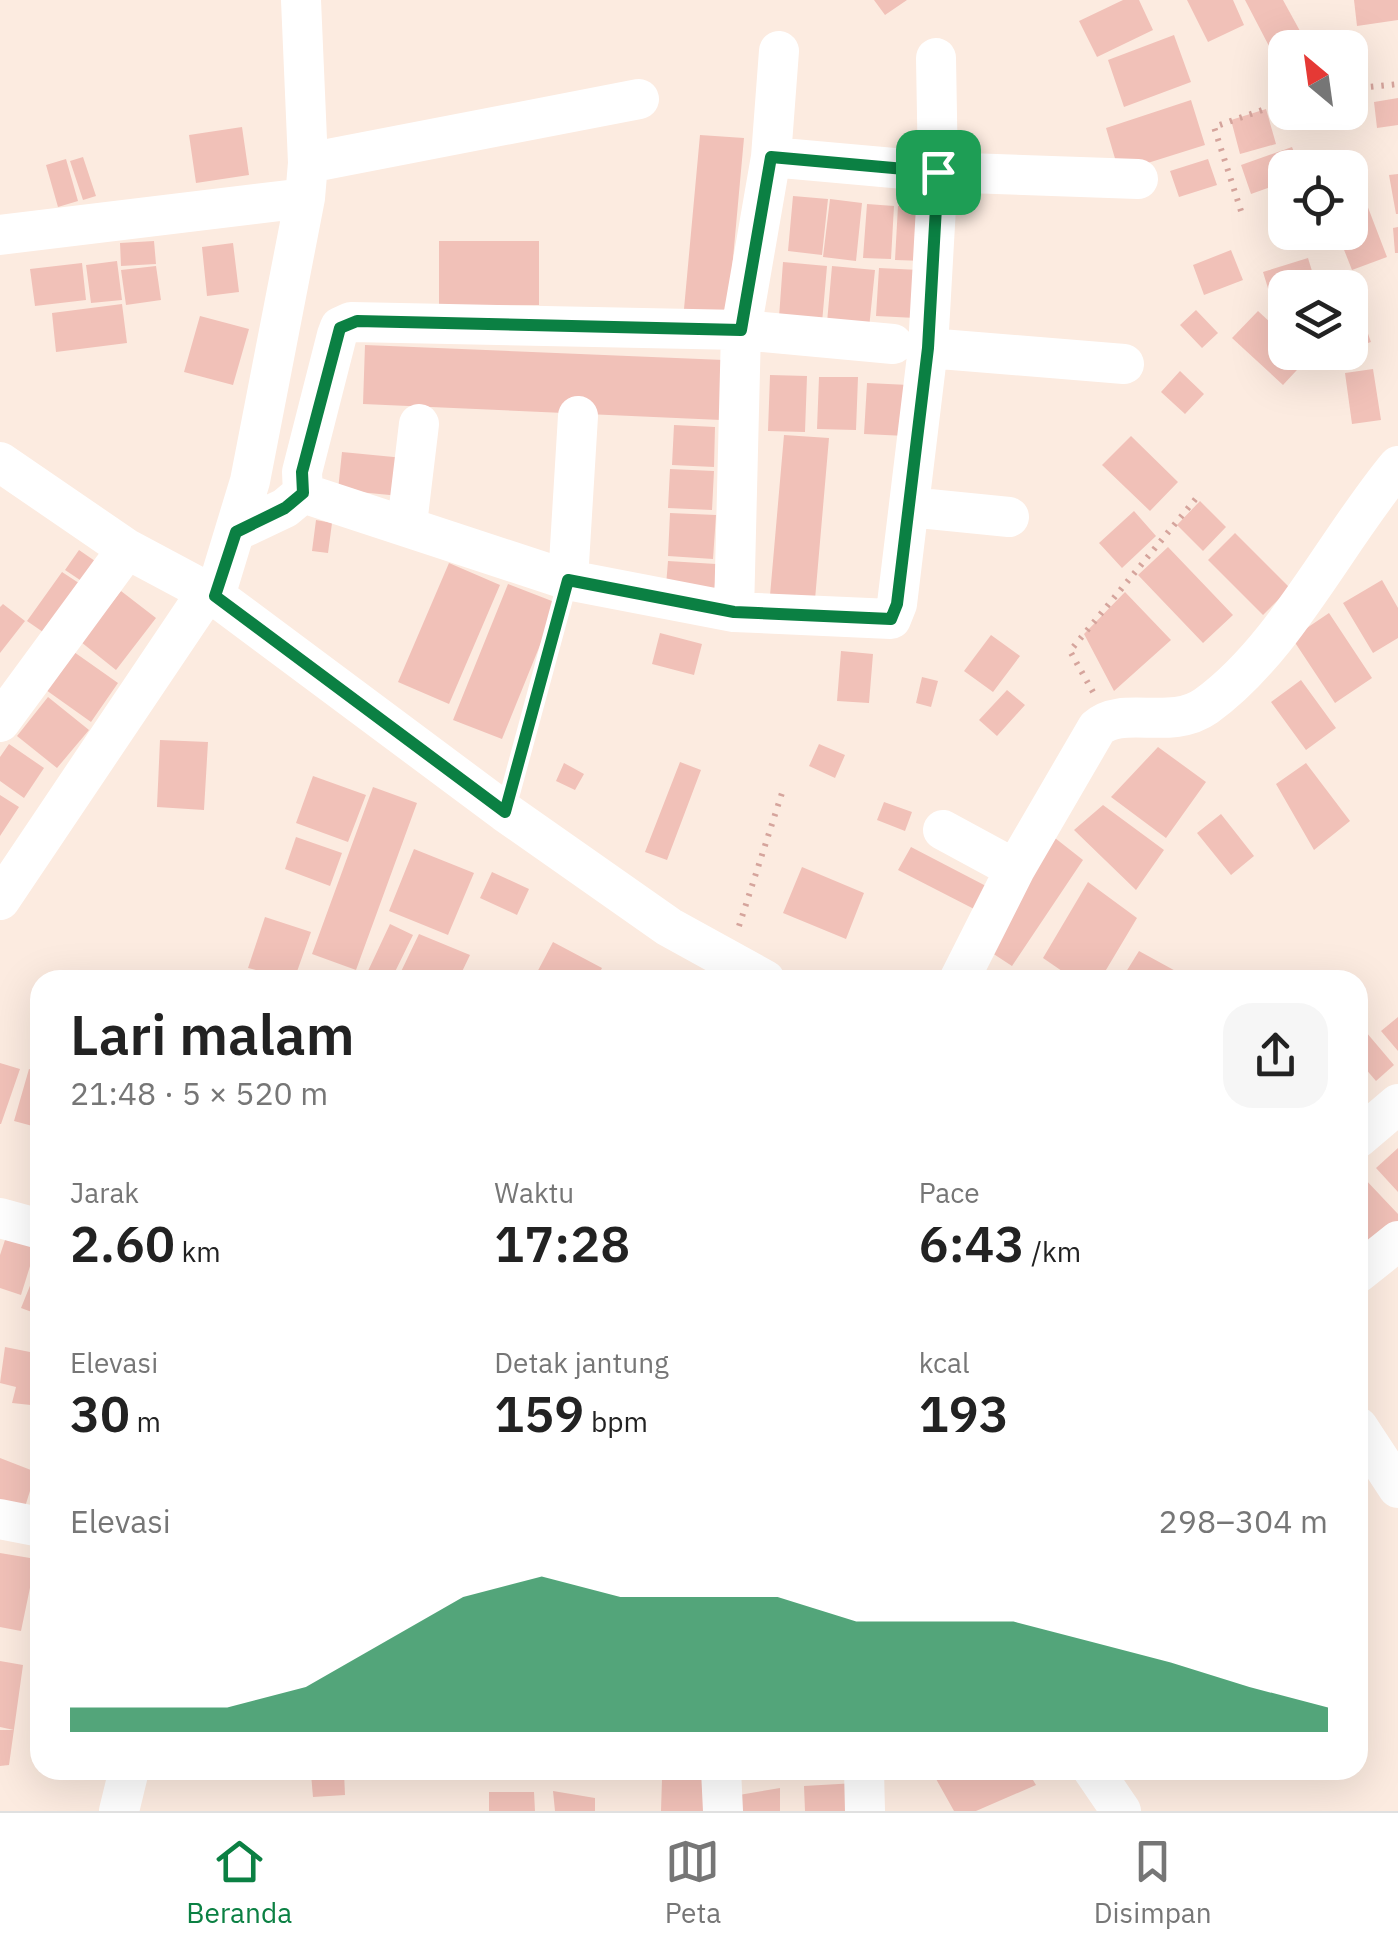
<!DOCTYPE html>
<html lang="id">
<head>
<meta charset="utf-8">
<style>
  :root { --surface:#fff; --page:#f6f6f6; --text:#222; --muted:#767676; --line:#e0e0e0; --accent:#0b8043 }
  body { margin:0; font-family:"IBM Plex Sans",sans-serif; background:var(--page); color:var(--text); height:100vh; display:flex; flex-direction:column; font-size:38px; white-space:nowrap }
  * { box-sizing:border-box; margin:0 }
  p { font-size:32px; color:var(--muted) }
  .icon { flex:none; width:55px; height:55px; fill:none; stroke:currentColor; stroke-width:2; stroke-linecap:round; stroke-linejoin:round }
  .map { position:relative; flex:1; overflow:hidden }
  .panel { position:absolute; left:30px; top:970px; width:1338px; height:810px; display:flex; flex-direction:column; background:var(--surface); border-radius:30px; box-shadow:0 10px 40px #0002 }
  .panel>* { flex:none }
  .needle { width:65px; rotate:331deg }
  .tools { position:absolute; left:1268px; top:30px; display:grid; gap:20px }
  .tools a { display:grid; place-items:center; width:100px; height:100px; border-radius:20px; background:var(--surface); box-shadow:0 10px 40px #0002; font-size:50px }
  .pin { position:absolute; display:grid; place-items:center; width:85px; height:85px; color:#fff; margin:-42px; border-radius:20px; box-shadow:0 5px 15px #0006 }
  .round { display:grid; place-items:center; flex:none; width:105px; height:105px; border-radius:30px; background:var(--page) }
  .summary { display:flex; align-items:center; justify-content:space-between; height:170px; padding:0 40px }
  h1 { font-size:55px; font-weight:600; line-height:75px }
  .stats { display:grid; grid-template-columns:repeat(3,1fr); gap:15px; height:170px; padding:10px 40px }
  .stats div { display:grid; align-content:center }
  .stats b { font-size:50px; font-weight:600 }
  .stats small { font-size:28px; font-weight:400 }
  .stats p { font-size:28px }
  .chart { height:280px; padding:20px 40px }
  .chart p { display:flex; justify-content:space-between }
  .chart svg { width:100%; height:180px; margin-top:10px; fill:var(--accent); opacity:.7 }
  .dock { display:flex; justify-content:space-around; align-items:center; height:140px; border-top:2px solid var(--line); background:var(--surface); font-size:28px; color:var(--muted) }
  .dock a { display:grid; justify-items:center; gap:5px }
  .dock .on { color:var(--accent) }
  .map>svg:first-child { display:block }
  .building { fill:#f1c1b8 }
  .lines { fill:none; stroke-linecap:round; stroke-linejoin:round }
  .path { stroke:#d5a49c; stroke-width:6; stroke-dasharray:2.5 8; stroke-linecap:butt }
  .minor { stroke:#fff; stroke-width:40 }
  .route-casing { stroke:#fff; stroke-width:20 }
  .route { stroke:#0b8043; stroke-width:12 }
</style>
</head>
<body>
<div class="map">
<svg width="1398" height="1811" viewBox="0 0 1398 1811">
  <rect width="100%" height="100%" fill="#fcebe0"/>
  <!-- building -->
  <path class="building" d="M874,0H907L885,15Z
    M1123,0H1139L1153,30L1097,57L1079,21Z
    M1187,0H1233L1244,25L1208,42Z
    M1245,0H1283L1300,31L1270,48Z
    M1354,0H1398V20L1357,26Z
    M1174,35L1191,82L1124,107L1108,60Z
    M1398,98V125L1377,128L1374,102Z
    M1191,100L1205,145L1119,172L1106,128Z
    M1266,109L1276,144L1240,154L1231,120Z
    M242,127L249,175L196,183L189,135Z
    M700,135L744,138L728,313L684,309Z
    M1292,147L1300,168H1285V182L1251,194L1241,165Z
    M83,157L96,196L83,200L70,161Z
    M66,159L78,201L58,207L46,165Z
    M1208,159L1217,185L1179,197L1170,171Z
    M1398,174V214H1396L1389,175Z
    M1359,184L1387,257L1352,270L1337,232H1350V188Z
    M793,196L828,199L822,255L788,251Z
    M830,199L862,203L856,261L823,257Z
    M867,204L894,206L891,259L863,258Z
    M898,206L928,208L925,261L895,260Z
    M1398,227V253H1395L1393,228Z
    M154,241L156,264L121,266L120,243Z
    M439,241H539V305L439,306Z
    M233,243L239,292L207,296L202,247Z
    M1231,250L1243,280L1204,295L1193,265Z
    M1308,258L1316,284L1285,288V294L1271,298L1263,272Z
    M117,261L122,300L91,303L86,265Z
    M783,262L827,266L821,334L778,331Z
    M82,263L86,300L35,306L30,269Z
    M156,266L161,300L126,305L121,270Z
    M832,266L875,270L868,338L826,334Z
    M879,268L919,270L916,318L876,316Z
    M1357,303L1371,342L1350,349V306Z
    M122,304L127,343L56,352L52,313Z
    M1196,310L1218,333L1202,348L1180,325Z
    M1258,311L1285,336V352H1303L1309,357L1283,385L1232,338Z
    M200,316L249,329L233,385L184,372Z
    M365,345L724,360L721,420L363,404Z
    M1373,369L1381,420L1352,424L1345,373Z
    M1180,371L1204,394L1185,414L1161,392Z
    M770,375L807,376L805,432L768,431Z
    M819,377H858L856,430L817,429Z
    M867,383L909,385L906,436L864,434Z
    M674,425L715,427L714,467L672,465Z
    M784,435L829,438L814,611L769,607Z
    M1131,436L1178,482L1150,511L1102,465Z
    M342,452L404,458L400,496L338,490Z
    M670,469L714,471L712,510L668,508Z
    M1200,501L1226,527L1203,551L1177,525Z
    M1134,511L1156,536L1122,568L1099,543Z
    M670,513L716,515L713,559L668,556Z
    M316,520L332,523L328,553L312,551Z
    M1235,533L1290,588L1263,615L1208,560Z
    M1168,547L1233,615L1203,643L1138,575Z
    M79,550L108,570L95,590L65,570Z
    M668,561L716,564L714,601L665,598Z
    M449,563L500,585L449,704L398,682Z
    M62,572L91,591L56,641L27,621Z
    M1382,580L1398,608V638L1373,653L1343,603Z
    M508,584L557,603L502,739L453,720Z
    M121,591L156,618L116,670L81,642Z
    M1125,592L1171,640L1114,691L1084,634Z
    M3,604L25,621L0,653V607Z
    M1329,613L1372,678L1335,703L1292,638Z
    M660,633L702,644L694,675L652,664Z
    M991,635L1020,656L993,692L964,671Z
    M841,651L873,654L869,703L837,701Z
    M74,652L118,683L91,722L46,690Z
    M922,677L938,681L931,707L916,703Z
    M1301,680L1336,728L1306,750L1271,702Z
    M1007,690L1025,705L997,736L979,720Z
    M48,697L89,730L57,768L17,736Z
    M160,740L208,742L204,810L157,807Z
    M9,744L44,768L24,798L0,781V757Z
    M819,744L845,755L835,778L809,766Z
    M1158,747L1206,782L1166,838L1111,797Z
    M680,762L701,770L667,860L645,852Z
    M564,763L584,774L575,790L556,781Z
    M1306,763L1350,821L1314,850L1276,784Z
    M313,776L366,795L348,842L296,823Z
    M373,787L417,803L356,970L312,954Z
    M0,795L19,807L0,836Z
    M884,802L912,812L905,831L877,820Z
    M1103,805L1164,850L1136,890L1074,830Z
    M1221,814L1254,856L1231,875L1197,833Z
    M296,837L342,853L330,886L285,869Z
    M1055,838L1083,860L1012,966L989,951Z
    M911,847L986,886L974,909L898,870Z
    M414,849L474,873L448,935L389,911Z
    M802,867L864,893L846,939L783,913Z
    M492,872L529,889L517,915L480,898Z
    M1088,882L1137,918L1100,980H1075L1043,958Z
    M265,917L311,932L294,980L248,968Z
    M390,924L413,935L391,980H381L367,973Z
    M419,934L470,955L458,980H397Z
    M553,942L602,968L596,980H533Z
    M1139,951L1192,980H1121Z
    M1398,1017V1051L1381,1031Z
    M1366,1032L1394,1065L1376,1081L1358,1060V1040Z
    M0,1063L20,1069L1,1124H0Z
    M29,1069L40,1072V1128L14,1121Z
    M1358,1074L1368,1084L1358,1094Z
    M1398,1148V1192L1376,1168Z
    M1363,1177L1398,1214V1222L1371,1247L1358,1234V1181Z
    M6,1237L36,1247L21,1295L0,1288V1255Z
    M40,1261V1315L21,1308Z
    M5,1347L40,1354V1406L12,1403L16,1387L0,1383Z
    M0,1458L36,1472L24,1510L0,1503Z
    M0,1553L36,1559L21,1631L0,1627Z
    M0,1661L23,1665L9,1765L0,1766V1730H14L0,1727Z
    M38,1667H40V1714L31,1712Z
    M172,1770H209V1780L171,1772Z
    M746,1770H784V1778L747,1780Z
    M807,1770H854L855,1773L808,1777Z
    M931,1770H1027L1036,1785L976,1811H954Z
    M344,1772L345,1795L313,1797L311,1774Z
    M662,1779H719V1811H661Z
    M856,1783L857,1811H805L804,1786Z
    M780,1788V1811H741L739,1795Z
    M553,1791L595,1798V1811H555Z
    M489,1792H534L535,1811H489Z"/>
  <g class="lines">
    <!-- path -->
    <path class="path" d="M1350,89L1398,84
      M1241,211L1214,127L1285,102
      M1093,692L1070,651L1198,496
      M515,777L560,610
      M739,926L782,793"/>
    <!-- minor -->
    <path class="minor" d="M936,58L938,172L1138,179
      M771,157L779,51
      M308,163L639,99
      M0,235L305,198
      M928,348L1124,364
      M0,462L127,549L215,596L505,812L669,927L765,980
      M303,493L568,580L734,612L891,619L897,604L928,348L938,172L771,157L741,330L734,612
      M303,493L302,472L337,335L340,327L351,322L741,330L893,344
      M909,507L1009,517
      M407,524L419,424
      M236,531L285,508L303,493
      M568,580L578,416
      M215,596L250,481L305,198L308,163L301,0
      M0,722L127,549
      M943,830L1015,869
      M0,900L207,592
      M959,980L1015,869L1097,728C1122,705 1171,731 1206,706C1284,650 1336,540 1398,466
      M1358,1138L1398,1104
      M0,1218L40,1229
      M1358,1273L1398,1241
      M1358,1427L1398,1488
      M0,1519L40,1527
      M721,1770L723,1811
      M864,1770L865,1811
      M1093,1770L1121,1811
      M119,1811L129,1770"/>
  </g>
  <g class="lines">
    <defs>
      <path id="route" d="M771,157L938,172L928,348L897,604L891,619L734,612L568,580L505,812L215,596L236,532L285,508L303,493L302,472L340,328L357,321L741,330Z"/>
    </defs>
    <!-- route casing -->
    <use href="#route" class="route-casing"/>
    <!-- route -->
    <use href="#route" class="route"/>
  </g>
</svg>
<div class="tools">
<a><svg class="needle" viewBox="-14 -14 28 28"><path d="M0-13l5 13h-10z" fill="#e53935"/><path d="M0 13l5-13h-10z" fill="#767676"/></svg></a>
<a><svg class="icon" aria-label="locate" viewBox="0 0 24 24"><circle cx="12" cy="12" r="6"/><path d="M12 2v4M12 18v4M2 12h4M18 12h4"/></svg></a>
<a><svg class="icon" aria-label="layers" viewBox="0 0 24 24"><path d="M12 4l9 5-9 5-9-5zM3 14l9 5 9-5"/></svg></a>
</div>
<div class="pin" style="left:938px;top:172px;background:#1e9e55"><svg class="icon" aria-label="arrive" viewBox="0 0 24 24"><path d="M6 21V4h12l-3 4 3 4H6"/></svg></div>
<section class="panel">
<div class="summary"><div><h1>Lari malam</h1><p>21:48 · 5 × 520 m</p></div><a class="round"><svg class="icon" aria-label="share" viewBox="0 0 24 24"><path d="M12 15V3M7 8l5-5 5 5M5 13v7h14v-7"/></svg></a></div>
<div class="stats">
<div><p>Jarak</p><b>2.60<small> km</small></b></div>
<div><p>Waktu</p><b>17:28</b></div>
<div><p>Pace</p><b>6:43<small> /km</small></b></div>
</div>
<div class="stats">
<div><p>Elevasi</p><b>30<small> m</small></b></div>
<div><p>Detak jantung</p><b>159<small> bpm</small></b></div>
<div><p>kcal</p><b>193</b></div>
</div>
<div class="chart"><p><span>Elevasi</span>298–304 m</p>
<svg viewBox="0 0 160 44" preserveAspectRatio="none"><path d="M0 44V38L10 38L20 38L30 33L40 22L50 11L60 6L70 11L80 11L90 11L100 17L110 17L120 17L130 22L140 27L150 33L160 38V44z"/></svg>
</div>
</section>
</div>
<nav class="dock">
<a class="on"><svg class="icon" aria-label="home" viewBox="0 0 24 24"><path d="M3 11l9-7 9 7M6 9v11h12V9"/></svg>Beranda</a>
<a><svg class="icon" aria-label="map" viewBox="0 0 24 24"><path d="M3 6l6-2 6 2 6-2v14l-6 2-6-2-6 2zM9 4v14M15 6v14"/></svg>Peta</a>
<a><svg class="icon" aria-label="saved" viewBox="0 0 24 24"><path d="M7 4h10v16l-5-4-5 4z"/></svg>Disimpan</a>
</nav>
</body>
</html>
